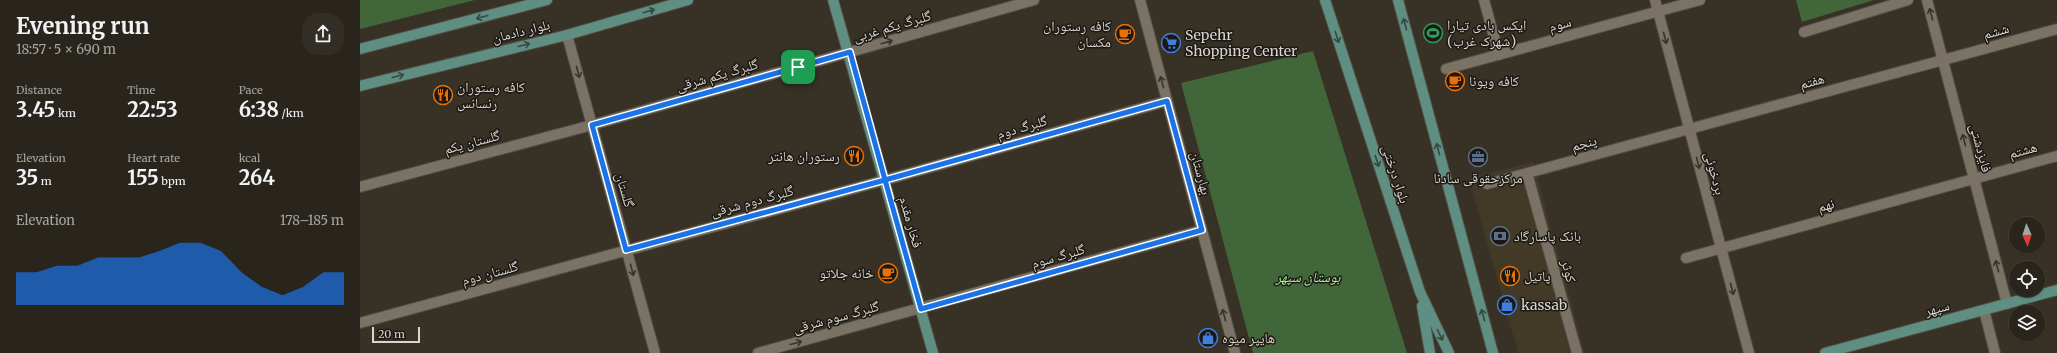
<!DOCTYPE html>
<html lang="en">
<head>
<meta charset="utf-8">
<style>
  :root { --surface:#2a251c; --page:#322d25; --text:#f1f3f6; --muted:#a5a5a3; --line:#46423b; --accent:#1a73e8 }
  body { margin:0; font-family:Merriweather,"Noto Naskh Arabic",serif; background:var(--page); color:var(--text); height:100vh; display:flex; flex-direction:column; font-size:15px; white-space:nowrap }
  * { box-sizing:border-box; margin:0 }
  p { font-size:13px; color:var(--muted) }
  .icon { flex:none; width:22px; height:22px; fill:none; stroke:currentColor; stroke-width:2; stroke-linecap:round; stroke-linejoin:round }
  .map { position:relative; flex:1; overflow:hidden }
  .details { display:flex; flex-direction:column; background:var(--surface); width:360px }
  .details>* { flex:none }
  .needle { width:26px; rotate:177deg }
  .buttons { position:absolute; left:1649px; top:217px; display:grid; gap:8px }
  .buttons a { display:grid; place-items:center; width:36px; height:36px; border-radius:50%; background:var(--surface); box-shadow:0 1px 3px #0004,0 0 0 1px var(--line); font-size:20px }
  .scale { position:absolute; left:12px; bottom:10px; width:48px; box-sizing:border-box; padding-left:4px; border:2px solid #d9d5cd; border-top:0; font-size:11px; line-height:14px; white-space:nowrap; color:#d9d5cd; -webkit-text-stroke:3px #1c1914; paint-order:stroke }
  .pin { position:absolute; display:grid; place-items:center; width:34px; height:34px; color:#fff; margin:-17px; border-radius:8px; box-shadow:0 2px 6px #0006 }
  .round { display:grid; place-items:center; flex:none; width:42px; height:42px; border-radius:16px; background:var(--page) }
  .headline { display:flex; align-items:center; justify-content:space-between; height:68px; padding:0 16px }
  h1 { font-size:22px; font-weight:700; line-height:30px }
  .stats { display:grid; grid-template-columns:repeat(3,1fr); gap:6px; height:68px; padding:4px 16px }
  .stats div { display:grid; align-content:center }
  .stats b { font-size:20px; font-weight:700 }
  .stats small { font-size:11px; font-weight:400 }
  .stats p { font-size:11px }
  .chart { height:112px; padding:8px 16px }
  .chart p { display:flex; justify-content:space-between }
  .chart svg { width:100%; height:72px; margin-top:4px; fill:var(--accent); opacity:.7 }
  main { display:flex; flex:1; min-height:0 }
  .map>svg:first-child { display:block }
  .built { fill:#433927 }
  .green { fill:#416639 }
  .lines { fill:none; stroke-linecap:round; stroke-linejoin:round }
  .street-casing { stroke:#534e43; stroke-width:12 }
  .secondary-casing { stroke:#534e43; stroke-width:12 }
  .street { stroke:#7a7265; stroke-width:10 }
  .secondary { stroke:#5f8e82; stroke-width:10 }
  .oneway { stroke:#374840 }
  .oneway2 { stroke:#38342c }
  .route-casing { stroke:#fff; stroke-width:8 }
  .route { stroke:#1a73e8; stroke-width:5 }
  .labels { text-anchor:middle; dominant-baseline:central; stroke-width:3; stroke-linejoin:round; paint-order:stroke }
  .street-label { font-size:14px; fill:#d9d5cd; stroke:#1c1914 }
  .poi-label { font-size:14px; fill:#d9d5cd; stroke:#1c1914; text-anchor:start }
  .park-label { font-size:14px; font-style:italic; fill:#aaf39a; stroke:#1c1914 }
</style>
</head>
<body>
<main>
<section class="details">
<div class="headline"><div><h1>Evening run</h1><p>18:57 · 5 × 690 m</p></div><a class="round"><svg class="icon" aria-label="share" viewBox="0 0 24 24"><path d="M12 15V3M7 8l5-5 5 5M5 13v7h14v-7"/></svg></a></div>
<div class="stats">
<div><p>Distance</p><b>3.45<small> km</small></b></div>
<div><p>Time</p><b>22:53</b></div>
<div><p>Pace</p><b>6:38<small> /km</small></b></div>
</div>
<div class="stats">
<div><p>Elevation</p><b>35<small> m</small></b></div>
<div><p>Heart rate</p><b>155<small> bpm</small></b></div>
<div><p>kcal</p><b>264</b></div>
</div>
<div class="chart"><p><span>Elevation</span>178–185 m</p>
<svg viewBox="0 0 160 44" preserveAspectRatio="none"><path d="M0 44V24L10 24L20 20L30 20L40 15L50 15L60 15L70 11L80 6L90 6L100 11L110 24L120 33L130 38L140 33L150 24L160 24V44z"/></svg>
</div>
</section>
<div class="map">
<svg width="1697" height="353" viewBox="0 0 1697 353">
  <rect width="100%" height="100%" fill="#383125"/>
  <!-- built -->
  <path class="built" d="M1173,162L1225,353H1158L1109,178Z"/>
  <!-- green -->
  <path class="green" d="M0,0H115L0,29Z
    M1436,0H1514L1442,22Z
    M953,51L1047,353H893L821,83Z"/>
  <g class="lines">
    <defs>
      <path id="street" d="M780,0L875,353
        M1124,0L1139,55
        M1295,0L1389,353
        M1567,0L1647,304
        M1444,32L1548,0
        M207,35L295,353
        M1086,69L1340,0
        M1167,173L1217,353
        M1127,184L1697,29
        M0,187L232,125L674,0
        M1326,258L1697,156
        M1624,310L1635,353
        M0,323L525,180L807,101
        M398,353L842,230"/>
      <path id="secondary" d="M473,0L573,353
        M965,0L1060,292L1089,353
        M1038,0L1133,353
        M0,49L187,0
        M0,86L207,35L328,0
        M1062,306L1070,353
        M1465,353L1697,290"/>
    </defs>
    <!-- street casing -->
    <use href="#street" class="street-casing"/>
    <!-- secondary casing -->
    <use href="#secondary" class="secondary-casing"/>
    <!-- street -->
    <use href="#street" class="street"/>
    <!-- secondary -->
    <use href="#secondary" class="secondary"/>
  </g>
  <!-- one-way arrows -->
  <defs><path id="oneway-shaft" d="M-6 0H5M1.5-3L5.5 0L1.5 3" fill="none" stroke-width="1.6" stroke-linecap="round" stroke-linejoin="round"/></defs>
  <g class="oneway">
    <use href="#oneway-shaft" transform="translate(289 11) rotate(-16)"/>
    <use href="#oneway-shaft" transform="translate(122 17) rotate(165)"/>
    <use href="#oneway-shaft" transform="translate(1045 24) rotate(-105)"/>
    <use href="#oneway-shaft" transform="translate(977 37) rotate(72)"/>
    <use href="#oneway-shaft" transform="translate(164 45) rotate(-14)"/>
    <use href="#oneway-shaft" transform="translate(38 76) rotate(-14)"/>
    <use href="#oneway-shaft" transform="translate(1078 149) rotate(-105)"/>
    <use href="#oneway-shaft" transform="translate(1017 161) rotate(72)"/>
    <use href="#oneway-shaft" transform="translate(1123 315) rotate(-105)"/>
    <use href="#oneway-shaft" transform="translate(1080 335) rotate(64)"/>
  </g>
  <g class="oneway2">
    <use href="#oneway-shaft" transform="translate(1571 14) rotate(-105)"/>
    <use href="#oneway-shaft" transform="translate(1305 38) rotate(75)"/>
    <use href="#oneway-shaft" transform="translate(527 42) rotate(-16)"/>
    <use href="#oneway-shaft" transform="translate(218 72) rotate(75)"/>
    <use href="#oneway-shaft" transform="translate(802 82) rotate(-105)"/>
    <use href="#oneway-shaft" transform="translate(1604 140) rotate(-105)"/>
    <use href="#oneway-shaft" transform="translate(1338 163) rotate(75)"/>
    <use href="#oneway-shaft" transform="translate(1637 266) rotate(-105)"/>
    <use href="#oneway-shaft" transform="translate(272 270) rotate(75)"/>
    <use href="#oneway-shaft" transform="translate(1372 289) rotate(75)"/>
    <use href="#oneway-shaft" transform="translate(864 315) rotate(-105)"/>
    <use href="#oneway-shaft" transform="translate(436 343) rotate(-15)"/>
  </g>
  <g class="lines">
    <defs>
      <path id="route" d="M438,67L232,125L266,250L525,180L561,309L842,230L807,101L525,180L490,52L438,67"/>
    </defs>
    <!-- route casing -->
    <use href="#route" class="route-casing"/>
    <!-- route -->
    <use href="#route" class="route"/>
  </g>
  <!-- icons -->
  <defs>
    <symbol id="stadium-ring" viewBox="-11 -11 22 22"><circle r="9.5" fill="#1c1914" stroke="#2e9e5b" stroke-width="1.5"/><path d="M0-5a6.5 5 0 1 0 0 10a6.5 5 0 1 0 0-10ZM-3.5-1.8h7v3.6h-7Z" fill="#2e9e5b"/></symbol>
    <symbol id="cafe-ring" viewBox="-11 -11 22 22"><circle r="9.5" fill="#1c1914" stroke="#e8710a" stroke-width="1.5"/><path d="M-5.5-4.5H6V0H3Q3 3.5 0 3.5H-2.5Q-5.5 3.5-5.5 0ZM3-3.2v2h1.7v-2ZM-6 4.5H4V6H-6Z" fill="#e8710a"/></symbol>
    <symbol id="supermarket-ring" viewBox="-11 -11 22 22"><circle r="9.5" fill="#1c1914" stroke="#3f7fe0" stroke-width="1.5"/><path d="M-6-5.5h2.5l.6 2H6L4.5 2H-2.5L-4.4-4H-6ZM-1.5 3.2a1.3 1.3 0 1 0 .1 0ZM3 3.2a1.3 1.3 0 1 0 .1 0Z" fill="#3f7fe0"/></symbol>
    <symbol id="restaurant-ring" viewBox="-11 -11 22 22"><circle r="9.5" fill="#1c1914" stroke="#e8710a" stroke-width="1.5"/><path d="M-5-6h1v4h1v-4h1v4h1v-4h1v5L-1.5 .5V6h-2V.5L-5-1ZM5-6V6H3V1.5H1.5Q1.5-4 5-6Z" fill="#e8710a"/></symbol>
    <symbol id="office-ring" viewBox="-11 -11 22 22"><circle r="9.5" fill="#1c1914" stroke="#5c6f8a" stroke-width="1.5"/><path d="M-6-3h4V-5.5h4V-3h4V5H-6ZM-1-4.5V-3h2v-1.5ZM-6 0V1H6V0Z" fill="#5c6f8a"/></symbol>
    <symbol id="bank-ring" viewBox="-11 -11 22 22"><circle r="9.5" fill="#1c1914" stroke="#5c6f8a" stroke-width="1.5"/><path d="M-6-4H6V4H-6ZM0-2.3a2.3 2.3 0 1 0 0 4.6a2.3 2.3 0 1 0 0-4.6Z" fill="#5c6f8a"/></symbol>
    <symbol id="shop-ring" viewBox="-11 -11 22 22"><circle r="9.5" fill="#1c1914" stroke="#3f7fe0" stroke-width="1.5"/><path d="M-5-2.5h2.3a2.7 3.5 0 0 1 5.4 0H5L5.5 6h-11ZM-1.5-2.5h3a1.5 2.3 0 0 0-3 0Z" fill="#3f7fe0"/></symbol>
  </defs>
  <g fill-rule="evenodd">
    <use href="#stadium-ring" x="1062" y="22" width="22" height="22"/>
    <use href="#cafe-ring" x="754" y="23" width="22" height="22"/>
    <use href="#supermarket-ring" x="800" y="32" width="22" height="22"/>
    <use href="#cafe-ring" x="1084" y="70" width="22" height="22"/>
    <use href="#restaurant-ring" x="72" y="84" width="22" height="22"/>
    <use href="#restaurant-ring" x="483" y="145" width="22" height="22"/>
    <use href="#office-ring" x="1107" y="146" width="22" height="22"/>
    <use href="#bank-ring" x="1129" y="225" width="22" height="22"/>
    <use href="#cafe-ring" x="517" y="262" width="22" height="22"/>
    <use href="#restaurant-ring" x="1139" y="265" width="22" height="22"/>
    <use href="#shop-ring" x="1136" y="294" width="22" height="22"/>
    <use href="#shop-ring" x="837" y="327" width="22" height="22"/>
  </g>
  <g class="labels">
    <!-- street labels -->
    <g class="street-label">
      <text transform="translate(1200 24) rotate(-15)">سوم</text>
      <text transform="translate(532 26) rotate(-16)">گلبرگ یکم غربی</text>
      <text transform="translate(161 31) rotate(-14)">بلوار دادمان</text>
      <text transform="translate(1636 31) rotate(-15)">ششم</text>
      <text transform="translate(357 75) rotate(-16)">گلبرگ یکم شرقی</text>
      <text transform="translate(1452 81) rotate(-15)">هفتم</text>
      <text transform="translate(662 127) rotate(-16)">گلبرگ دوم</text>
      <text transform="translate(112 142) rotate(-15)">گلستان یکم</text>
      <text transform="translate(1224 143) rotate(-15)">پنجم</text>
      <text transform="translate(1621 148) rotate(75)">فایزدشتی</text>
      <text transform="translate(1663 150) rotate(-15)">هشتم</text>
      <text transform="translate(841 173) rotate(75)">بهارستان</text>
      <text transform="translate(1355 173) rotate(75)">بردخوئی</text>
      <text transform="translate(1036 174) rotate(72)">بلوار درختی</text>
      <text transform="translate(265 190) rotate(74)">گلستان</text>
      <text transform="translate(392 201) rotate(-15)">گلبرگ دوم شرقی</text>
      <text transform="translate(1466 205) rotate(-15)">نهم</text>
      <text transform="translate(551 222) rotate(74)">فخار مقدم</text>
      <text transform="translate(698 256) rotate(-16)">گلبرگ سوم</text>
      <text transform="translate(1209 271) rotate(75)">کوثر</text>
      <text transform="translate(130 273) rotate(-15)">گلستان دوم</text>
      <text transform="translate(1577 308) rotate(-15)">سپهر</text>
      <text transform="translate(476 317) rotate(-15)">گلبرگ سوم شرقی</text>
    </g>
    <!-- poi labels -->
    <g class="poi-label">
      <text x="1087" y="25">ایکس بادی تیارا<tspan x="1087" dy="16">(شهرک غرب)</tspan></text>
      <text x="751" y="26" text-anchor="end">کافه رستوران<tspan x="751" dy="16">مکسان</tspan></text>
      <text x="825" y="35">Sepehr<tspan x="825" dy="16">Shopping Center</tspan></text>
      <text x="1109" y="81">کافه ویونا</text>
      <text x="97" y="87">كافه رستوران<tspan x="97" dy="16">رنسانس</tspan></text>
      <text x="480" y="156" text-anchor="end">رستوران هانتر</text>
      <text x="1118" y="178" text-anchor="middle">مرکزحقوقی سادنا</text>
      <text x="1154" y="236">بانک پاسارگاد</text>
      <text x="514" y="273" text-anchor="end">خانه جلاتو</text>
      <text x="1164" y="276">پاتیل</text>
      <text x="1161" y="305">kassab</text>
      <text x="862" y="338">هايپر ميوه</text>
    </g>
    <!-- park labels -->
    <g class="park-label">
      <text x="948" y="277">بوستان سپهر</text>
    </g>
  </g>
</svg>
<div class="buttons">
<a><svg class="needle" viewBox="-14 -14 28 28"><path d="M0-13l5 13h-10z" fill="#e53935"/><path d="M0 13l5-13h-10z" fill="#a5a5a3"/></svg></a>
<a><svg class="icon" aria-label="locate" viewBox="0 0 24 24"><circle cx="12" cy="12" r="6"/><path d="M12 2v4M12 18v4M2 12h4M18 12h4"/></svg></a>
<a><svg class="icon" aria-label="layers" viewBox="0 0 24 24"><path d="M12 4l9 5-9 5-9-5zM3 14l9 5 9-5"/></svg></a>
</div>
<div class="scale">20 m</div>
<div class="pin" style="left:438px;top:67px;background:#1e9e55"><svg class="icon" aria-label="arrive" viewBox="0 0 24 24"><path d="M6 21V4h12l-3 4 3 4H6"/></svg></div>
</div>
</main>
</body>
</html>
